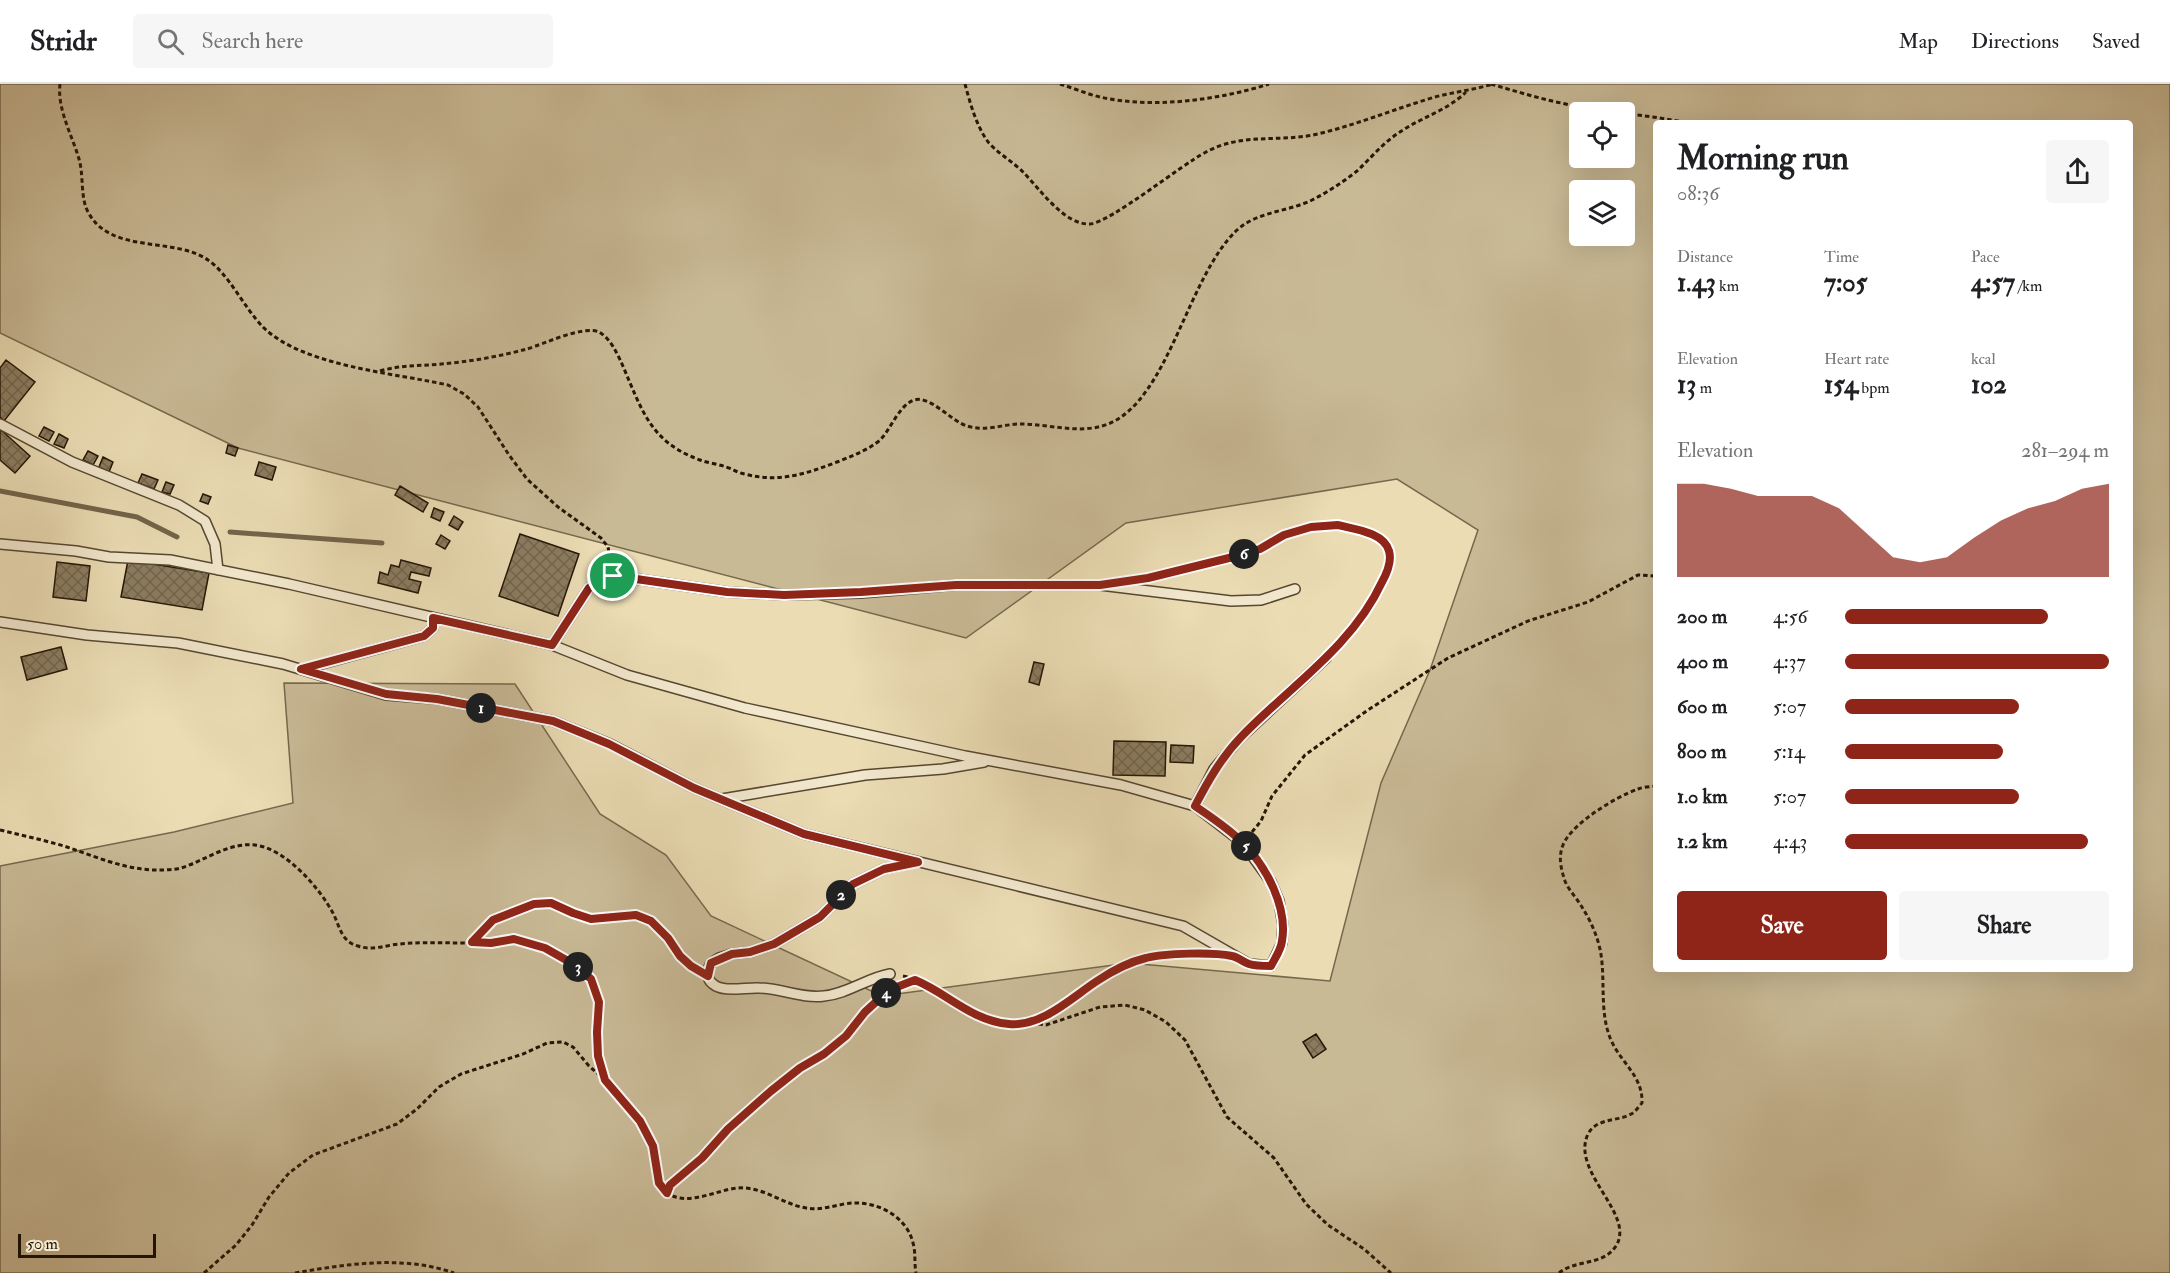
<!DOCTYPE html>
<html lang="en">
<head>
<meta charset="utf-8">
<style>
  :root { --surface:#fff; --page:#f6f6f6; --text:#202124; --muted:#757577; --line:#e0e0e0; --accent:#8f2418 }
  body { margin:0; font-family:"IM FELL Double Pica",serif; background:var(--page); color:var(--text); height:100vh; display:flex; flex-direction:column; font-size:22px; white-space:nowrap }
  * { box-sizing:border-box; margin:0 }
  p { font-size:20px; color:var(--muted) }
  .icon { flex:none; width:33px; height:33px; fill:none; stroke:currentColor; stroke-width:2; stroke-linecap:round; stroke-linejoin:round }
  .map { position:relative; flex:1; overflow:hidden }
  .sheet { position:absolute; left:1653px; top:36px; width:480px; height:852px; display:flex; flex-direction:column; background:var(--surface); border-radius:6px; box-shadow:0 6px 24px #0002 }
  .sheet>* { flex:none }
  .buttons { position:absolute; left:1569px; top:18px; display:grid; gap:12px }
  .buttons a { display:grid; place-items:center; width:66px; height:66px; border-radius:6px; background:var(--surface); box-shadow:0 6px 24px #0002; font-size:30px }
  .scale { position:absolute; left:18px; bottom:15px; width:138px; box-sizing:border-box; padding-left:6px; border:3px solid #241504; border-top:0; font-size:16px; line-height:21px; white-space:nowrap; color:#241504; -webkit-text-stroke:4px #f2e8ce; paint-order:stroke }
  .pin { position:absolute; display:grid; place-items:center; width:51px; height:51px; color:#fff; margin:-26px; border:3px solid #fff; border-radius:50%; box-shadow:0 2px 6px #0007 }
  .km { position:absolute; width:30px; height:30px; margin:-15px; border-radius:50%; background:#222; color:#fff; font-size:16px; line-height:30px; text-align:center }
  .round { display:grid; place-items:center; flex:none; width:63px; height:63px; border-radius:6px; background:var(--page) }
  .head { display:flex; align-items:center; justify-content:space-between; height:102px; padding:0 24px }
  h1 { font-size:33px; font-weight:800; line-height:45px }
  .figures { display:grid; grid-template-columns:repeat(3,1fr); gap:9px; height:102px; padding:6px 24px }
  .figures div { display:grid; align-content:center }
  .figures b { font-size:26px; font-weight:800 }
  .figures small { font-size:16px; font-weight:400 }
  .figures p { font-size:16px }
  .chart { height:168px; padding:12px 24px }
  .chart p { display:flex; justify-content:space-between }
  .chart svg { width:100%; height:108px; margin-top:6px; fill:var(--accent); opacity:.7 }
  .primary-button { display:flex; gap:12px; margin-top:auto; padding:12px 24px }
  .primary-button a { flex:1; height:69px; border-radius:6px; background:var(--accent); color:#fff; font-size:24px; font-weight:800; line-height:69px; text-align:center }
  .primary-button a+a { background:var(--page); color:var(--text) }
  ul { padding:0 24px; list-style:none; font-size:20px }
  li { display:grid; grid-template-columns:96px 72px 1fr; align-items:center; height:45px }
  li i { height:15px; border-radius:8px; background:var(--accent) }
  header { display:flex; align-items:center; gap:36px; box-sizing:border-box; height:84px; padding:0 30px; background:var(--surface); border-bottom:2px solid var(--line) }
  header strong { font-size:28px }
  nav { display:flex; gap:33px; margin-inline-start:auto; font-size:21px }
  .search { width:420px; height:54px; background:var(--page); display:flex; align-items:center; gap:15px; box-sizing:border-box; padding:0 21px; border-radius:6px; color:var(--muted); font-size:22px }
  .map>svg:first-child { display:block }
  .grass { fill:#c9ba96; stroke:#76684d; stroke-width:1.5; fill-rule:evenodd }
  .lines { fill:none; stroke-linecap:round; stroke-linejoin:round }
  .stream { stroke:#73644a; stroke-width:5 }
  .building { fill:url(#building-cross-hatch); stroke:#241504; stroke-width:1.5 }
  .lane-casing { stroke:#564730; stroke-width:12 }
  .path { stroke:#241504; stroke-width:3; stroke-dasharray:4.5 3; stroke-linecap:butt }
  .lane { stroke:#f2e8ce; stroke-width:9 }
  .route-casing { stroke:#fff; stroke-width:12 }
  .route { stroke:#8f2418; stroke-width:8 }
</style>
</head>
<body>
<header>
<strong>Stridr</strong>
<div class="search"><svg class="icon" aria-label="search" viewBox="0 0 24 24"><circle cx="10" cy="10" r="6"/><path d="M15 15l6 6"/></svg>Search here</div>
<nav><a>Map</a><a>Directions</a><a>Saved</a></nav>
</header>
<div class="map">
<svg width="2170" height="1189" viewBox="0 0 2170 1189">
  <defs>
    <pattern id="building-cross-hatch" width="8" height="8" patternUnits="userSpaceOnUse" patternTransform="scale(1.5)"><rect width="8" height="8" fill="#8b7c60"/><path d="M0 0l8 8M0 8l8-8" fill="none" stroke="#71644d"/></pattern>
  </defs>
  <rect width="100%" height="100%" fill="#ebdcb4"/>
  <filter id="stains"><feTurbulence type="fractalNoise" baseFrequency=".00333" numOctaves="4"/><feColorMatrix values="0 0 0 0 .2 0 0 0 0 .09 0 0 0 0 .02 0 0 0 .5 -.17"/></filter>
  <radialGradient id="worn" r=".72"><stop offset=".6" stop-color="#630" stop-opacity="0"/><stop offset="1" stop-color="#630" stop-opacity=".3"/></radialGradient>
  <!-- grass -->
  <path class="grass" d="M0,0H2170V1189H0V782L174,748L293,719L284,599L515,600L600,730L666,771L711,832L882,912L1129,879L1330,897L1381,699L1430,586L1478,446L1397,395L1126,439L966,554L238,364L0,249ZM1580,28H1624V74H1580ZM1656,39H2130V885H1656ZM1580,106H1624V152H1580Z"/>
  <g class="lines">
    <!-- stream -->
    <path class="stream" d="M0,407L137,433L177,453
      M230,448L382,459"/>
  </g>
  <!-- building -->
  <path class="building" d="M6,276L35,298L4,337L0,333V284Z
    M44,343L54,348L49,357L39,352Z
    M0,345L30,372L15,389L0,376Z
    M59,350L68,355L64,364L54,360Z
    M228,361L238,364L235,372L226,369Z
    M88,367L98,372L93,381L83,376Z
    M103,373L113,378L109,388L99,383Z
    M259,378L276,383L272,396L255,391Z
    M142,390L158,396L154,405L138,399Z
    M166,398L174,401L170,410L162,408Z
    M400,402L428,419L423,428L395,411Z
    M203,410L211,413L208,420L200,417Z
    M434,424L444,428L440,437L431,433Z
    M454,432L463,438L458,446L449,441Z
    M520,450L579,470L558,532L499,512Z
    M441,451L450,457L445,465L436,460Z
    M128,476L209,489L202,526L121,513Z
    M401,476L431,484L429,492L411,488L409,495L421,498L418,509L378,499L380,488L388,491L391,481L399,483Z
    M57,478L90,482L86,517L53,513Z
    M61,563L67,585L27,596L21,573Z
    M1034,578L1044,580L1039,601L1029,598Z
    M1114,657L1166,658L1165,692L1113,691Z
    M1171,661L1194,662L1193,679L1170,678Z
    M1316,950L1326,965L1313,974L1303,958Z"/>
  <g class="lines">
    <defs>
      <path id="lane" d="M0,340L72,378L179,421L205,437L215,460L218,486
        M0,460L76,467L109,473L170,476L289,500L552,561L627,591L745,624L965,672L1121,701L1195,722L1243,759L1271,798L1279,817L1283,841L1282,859L1271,882L1249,880L1183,842L804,750L694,704L610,660L553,637L437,615L386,611L283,580L178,559L87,551L0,538
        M552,561L589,504L608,491L727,508L784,511L861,509L956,501H1100L1231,517L1261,516L1295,505
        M303,585L424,552L433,544V534
        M722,715L865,691L943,685L984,678
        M1195,722L1214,685L1241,653L1326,574
        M890,890C867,894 847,910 824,912C802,915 780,904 759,904C746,903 723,909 713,900C706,895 707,886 711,879L719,874L732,870L750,868L774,860L820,833L853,800L884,785L916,778"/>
    </defs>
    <!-- lane casing -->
    <use href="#lane" class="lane-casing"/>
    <!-- path -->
    <path class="path" d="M60,0C57,25 72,51 79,75C84,92 80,113 88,128C111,171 173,152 208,176C228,189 245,225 263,243C302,282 394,289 448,301L464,310L478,323L509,371L527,395L558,423L601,454L608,463L611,478
      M965,0C970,19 977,44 989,59C999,70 1013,78 1023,88C1040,105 1064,141 1090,140C1111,138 1181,81 1206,68C1241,49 1276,58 1313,51C1354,42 1394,25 1435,13C1454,8 1473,6 1493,0
      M1060,0C1073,4 1087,10 1100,13C1152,25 1219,16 1269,0
      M1491,0C1521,9 1551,18 1582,23C1618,29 1653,32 1689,39
      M380,287C400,281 420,282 441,280C468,278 501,272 527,265C544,260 583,241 599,248C610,254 617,269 622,280C642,326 650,358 700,376C708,379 718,380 726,383C733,385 738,389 745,390C778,399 806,390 837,378C852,372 866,367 879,357C891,346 898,322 914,316C930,311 951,337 967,342C985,348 1003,340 1021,340C1050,340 1080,351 1108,340C1169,316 1187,193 1237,146C1258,127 1288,128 1312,116C1328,108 1343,98 1357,87C1370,75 1382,60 1397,50C1419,34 1447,27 1466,8
      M1152,493L1260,465L1285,451L1311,443L1338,441L1366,449L1380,455L1389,467L1388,485L1375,515L1335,564
      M0,746C21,751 43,756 64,762C94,772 125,786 157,786C165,786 173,786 181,784C204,777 229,758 255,761C286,765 320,804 334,831C340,844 342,858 358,862C372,867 386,861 400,860C430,857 460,860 490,859C498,858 506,855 514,855C534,856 575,877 588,892C606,912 596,944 598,968C602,1008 636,1024 651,1059C658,1075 653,1098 668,1109C686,1123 717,1106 737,1104C763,1102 782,1120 806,1124C822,1127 837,1120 853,1119C879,1118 907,1133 913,1159C916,1169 914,1179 916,1189
      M1252,748L1261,737L1272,712L1305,671L1368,626L1448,574L1528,537L1588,518L1638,491L1656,492
      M472,858C478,850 483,843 491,838C503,829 536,816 552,819C565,822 576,832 590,834C610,838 634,823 653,838C670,851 676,874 696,885
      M903,892C943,899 966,938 1010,940C1053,942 1091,894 1130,878C1153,870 1178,871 1203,871
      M897,903L915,896
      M1031,939L1046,941L1100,923L1125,921L1145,926L1166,938L1185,956L1227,1033L1274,1074L1306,1120L1328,1141L1364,1165L1391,1189
      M667,1109L671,1101L702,1074L728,1045L771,1007L800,984L824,970L846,952L865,928L891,905
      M204,1189L236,1161L252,1141L269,1113L289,1089L313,1071L397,1040L417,1025L439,1003L461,990L523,970L547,959L563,958L573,963L589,982L604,995
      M295,1189C347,1180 403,1171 454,1189
      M1559,1189C1576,1175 1603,1182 1616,1162C1636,1130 1570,1088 1588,1050C1597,1033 1619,1038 1633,1029C1636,1027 1639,1022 1642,1019C1643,992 1621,979 1611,956C1598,926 1607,891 1599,861C1595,846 1588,832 1580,820C1575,812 1568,805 1565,797C1561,785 1558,773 1563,761C1571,740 1617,712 1638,705C1643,703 1650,703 1656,702"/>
    <!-- lane -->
    <use href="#lane" class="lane"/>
  </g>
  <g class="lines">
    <defs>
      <path id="route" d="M1338,441C1353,445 1384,448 1389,467C1392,477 1387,489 1382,498C1352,563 1289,603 1241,653C1221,674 1208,697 1195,722C1211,733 1228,744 1242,758C1266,782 1288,823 1282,857C1281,866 1275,874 1271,882C1264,882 1255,882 1249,880C1243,878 1238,873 1232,872C1213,868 1165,869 1146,874C1129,878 1112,887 1097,897C1071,914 1042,943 1009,940C972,937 947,909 915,896L889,906L865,928L846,952L824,970L800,984L771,1007L728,1045L702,1074L670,1101L667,1109L659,1099L653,1062L640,1037L605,996L598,972L597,948L599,918L591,895L575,881L545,864L514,855L491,859L472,858L493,836L534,820L551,819L573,829L591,835L636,831L651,837L668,854L680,872L691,882L708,892L711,879L732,870L750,868L774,860L820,833L853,800L884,785L918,778L804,750L694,704L609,660L553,637L437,615L386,610L301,585L424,552L433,544V534L552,561L589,504L608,491L727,508L784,511L861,508L956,501H1100L1148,494L1233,473L1260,465L1284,451L1311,443Z"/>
    </defs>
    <!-- route casing -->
    <use href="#route" class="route-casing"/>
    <!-- route -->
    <use href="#route" class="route"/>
  </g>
  <rect width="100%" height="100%" filter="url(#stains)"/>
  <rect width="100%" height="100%" fill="url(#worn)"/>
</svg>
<div class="buttons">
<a><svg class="icon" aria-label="locate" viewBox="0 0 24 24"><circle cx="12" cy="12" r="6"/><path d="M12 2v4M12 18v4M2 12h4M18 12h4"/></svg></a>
<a><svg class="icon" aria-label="layers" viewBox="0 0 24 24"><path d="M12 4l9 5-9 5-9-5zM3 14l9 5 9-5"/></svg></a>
</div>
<div class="scale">50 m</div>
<div class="pin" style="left:613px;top:492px;background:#1e9e55"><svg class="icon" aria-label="arrive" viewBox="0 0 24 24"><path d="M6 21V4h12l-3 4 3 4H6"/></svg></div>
<b class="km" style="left:481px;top:624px">1</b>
<b class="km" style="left:841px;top:811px">2</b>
<b class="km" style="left:578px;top:883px">3</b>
<b class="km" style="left:886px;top:909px">4</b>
<b class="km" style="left:1246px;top:762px">5</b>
<b class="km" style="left:1244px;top:470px">6</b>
<section class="sheet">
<div class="head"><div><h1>Morning run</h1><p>08:36</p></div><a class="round"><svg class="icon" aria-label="share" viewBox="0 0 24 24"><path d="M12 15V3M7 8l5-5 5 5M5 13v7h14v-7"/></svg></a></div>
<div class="figures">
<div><p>Distance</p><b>1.43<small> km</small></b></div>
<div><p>Time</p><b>7:05</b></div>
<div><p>Pace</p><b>4:57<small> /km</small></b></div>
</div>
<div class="figures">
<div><p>Elevation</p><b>13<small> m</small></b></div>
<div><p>Heart rate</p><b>154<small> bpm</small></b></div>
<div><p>kcal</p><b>102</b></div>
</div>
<div class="chart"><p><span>Elevation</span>281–294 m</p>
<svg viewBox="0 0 160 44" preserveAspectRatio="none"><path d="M0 44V6L10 6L20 8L30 11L40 11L50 11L60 16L70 26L80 36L90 38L100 36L110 28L120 21L130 16L140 13L150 8L160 6V44z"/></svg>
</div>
<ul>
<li><b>200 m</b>4:56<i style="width:77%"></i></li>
<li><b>400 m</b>4:37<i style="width:100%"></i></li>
<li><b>600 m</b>5:07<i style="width:66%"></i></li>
<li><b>800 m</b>5:14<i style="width:60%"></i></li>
<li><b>1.0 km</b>5:07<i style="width:66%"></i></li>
<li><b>1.2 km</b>4:43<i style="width:92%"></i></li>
</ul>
<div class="primary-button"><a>Save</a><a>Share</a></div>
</section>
</div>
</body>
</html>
